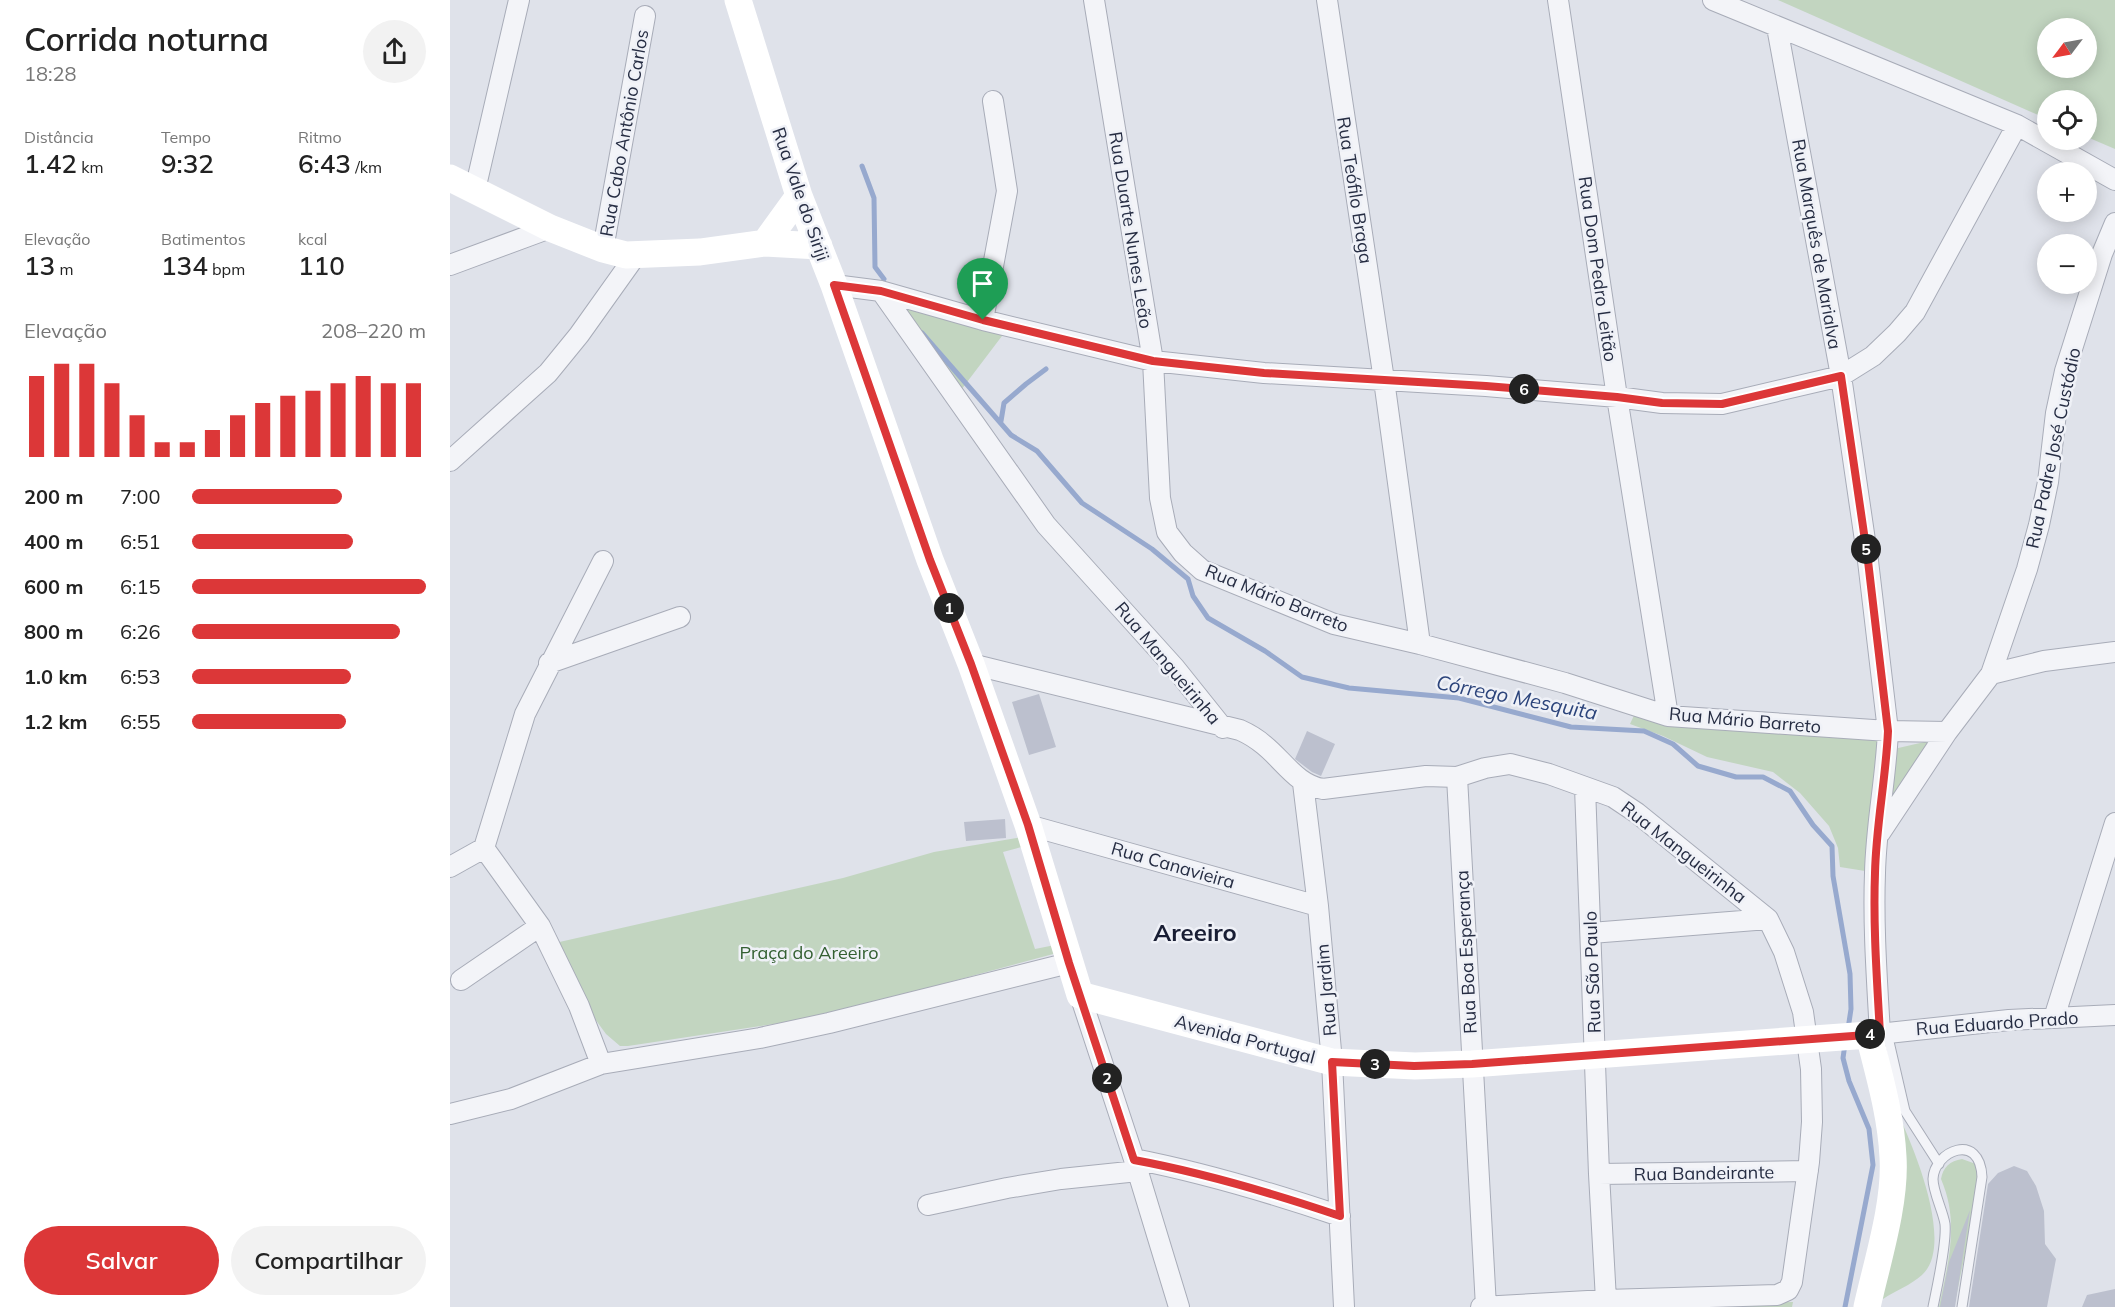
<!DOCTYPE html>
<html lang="pt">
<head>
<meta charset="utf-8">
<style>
  :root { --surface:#fff; --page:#f2f2f2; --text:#222; --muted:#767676; --accent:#dc3738 }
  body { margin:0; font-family:Mulish,sans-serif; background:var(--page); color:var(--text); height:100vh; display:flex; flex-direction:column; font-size:22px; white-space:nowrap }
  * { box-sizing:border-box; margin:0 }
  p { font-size:20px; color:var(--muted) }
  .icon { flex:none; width:33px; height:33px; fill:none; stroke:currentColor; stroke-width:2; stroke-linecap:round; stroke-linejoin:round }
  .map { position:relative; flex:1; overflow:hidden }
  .sheet { display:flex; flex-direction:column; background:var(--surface); width:450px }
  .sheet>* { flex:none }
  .needle { width:39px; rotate:238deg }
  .controls { position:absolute; left:1587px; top:18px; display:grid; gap:12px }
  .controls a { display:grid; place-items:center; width:60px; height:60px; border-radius:50%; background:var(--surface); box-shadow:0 3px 15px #0003; font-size:30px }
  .pin { position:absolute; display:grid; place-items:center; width:51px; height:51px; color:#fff; margin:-62px -26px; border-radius:50% 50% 50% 0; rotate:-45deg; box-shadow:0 0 6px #0007 }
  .pin .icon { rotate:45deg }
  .km { position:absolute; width:30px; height:30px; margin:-15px; border-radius:50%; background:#222; color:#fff; font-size:16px; line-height:30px; text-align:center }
  .round { display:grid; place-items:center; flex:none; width:63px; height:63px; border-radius:32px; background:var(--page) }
  .head { display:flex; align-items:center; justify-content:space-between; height:102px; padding:0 24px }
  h1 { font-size:33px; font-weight:600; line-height:45px }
  .stats { display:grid; grid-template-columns:repeat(3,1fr); gap:9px; height:102px; padding:6px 24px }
  .stats div { display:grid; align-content:center }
  .stats b { font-size:26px; font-weight:600 }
  .stats small { font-size:16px; font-weight:400 }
  .stats p { font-size:16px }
  .chart { height:168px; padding:12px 24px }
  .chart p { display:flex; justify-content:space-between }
  .chart svg { width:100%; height:108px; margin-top:6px; stroke:var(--accent); stroke-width:6 }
  .action { display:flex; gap:12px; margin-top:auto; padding:12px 24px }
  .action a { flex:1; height:69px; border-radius:36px; background:var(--accent); color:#fff; font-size:24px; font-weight:600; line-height:69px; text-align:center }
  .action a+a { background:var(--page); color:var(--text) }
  ul { padding:0 24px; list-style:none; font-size:20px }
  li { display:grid; grid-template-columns:96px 72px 1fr; align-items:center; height:45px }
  li i { height:15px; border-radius:8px; background:var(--accent) }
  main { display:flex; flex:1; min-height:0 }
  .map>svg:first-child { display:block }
  .green { fill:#c2d5c0; fill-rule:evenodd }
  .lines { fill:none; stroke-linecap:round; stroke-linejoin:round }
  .stream { stroke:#97a9ce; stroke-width:5 }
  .building { fill:#bcc0ce }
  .lane-casing { stroke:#a8acb8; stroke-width:11 }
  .street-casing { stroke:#a8acb8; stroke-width:22 }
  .lane { stroke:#f3f4f8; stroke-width:9 }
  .street { stroke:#f3f4f8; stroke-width:20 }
  .secondary { stroke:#fff; stroke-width:27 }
  .route-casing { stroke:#fff; stroke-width:12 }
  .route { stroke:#dc3738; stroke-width:8 }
  .labels { text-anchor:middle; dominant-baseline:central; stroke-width:5; stroke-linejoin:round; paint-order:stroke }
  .street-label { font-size:18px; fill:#262d43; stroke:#eff1f7 }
  .park-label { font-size:18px; fill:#346032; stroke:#eff1f7 }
  .water-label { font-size:20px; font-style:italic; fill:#2c447b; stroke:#eff1f7 }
  .district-label { font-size:24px; font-weight:bold; fill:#191e34; stroke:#eff1f7 }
</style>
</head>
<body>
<main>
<section class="sheet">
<div class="head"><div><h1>Corrida noturna</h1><p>18:28</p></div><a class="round"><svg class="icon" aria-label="share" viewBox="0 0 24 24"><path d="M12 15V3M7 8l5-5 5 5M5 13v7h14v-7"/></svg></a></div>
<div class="stats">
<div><p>Distância</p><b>1.42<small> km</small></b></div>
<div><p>Tempo</p><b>9:32</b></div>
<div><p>Ritmo</p><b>6:43<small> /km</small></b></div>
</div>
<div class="stats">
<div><p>Elevação</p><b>13<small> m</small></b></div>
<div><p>Batimentos</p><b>134<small> bpm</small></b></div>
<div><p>kcal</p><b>110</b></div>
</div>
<div class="chart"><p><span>Elevação</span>208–220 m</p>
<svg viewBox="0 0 160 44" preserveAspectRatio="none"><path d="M5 44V11M15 44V6M25 44V6M35 44V14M45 44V27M55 44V38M65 44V38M75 44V33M85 44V27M95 44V22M105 44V19M115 44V17M125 44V14M135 44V11M145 44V14M155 44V14"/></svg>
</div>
<ul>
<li><b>200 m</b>7:00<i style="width:64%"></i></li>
<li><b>400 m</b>6:51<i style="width:69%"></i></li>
<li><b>600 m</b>6:15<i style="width:100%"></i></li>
<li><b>800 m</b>6:26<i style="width:89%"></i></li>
<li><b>1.0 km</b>6:53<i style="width:68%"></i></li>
<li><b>1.2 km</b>6:55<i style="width:66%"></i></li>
</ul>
<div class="action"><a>Salvar</a><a>Compartilhar</a></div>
</section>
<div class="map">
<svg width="1665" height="1307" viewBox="0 0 1665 1307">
  <rect width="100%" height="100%" fill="#dfe2ea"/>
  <!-- green -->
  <path class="green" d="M1328,0H1665V149L1637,137L1636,100H1598L1597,119ZM1598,28H1636V68H1598Z
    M446,304L555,332L508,394Z
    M1187,709L1433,741L1415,871L1390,867L1388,848L1379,826L1350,793L1323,772L1257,757L1213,736L1180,724Z
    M1483,740L1439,810L1444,749Z
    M572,837L575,846L553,852L585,949L605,945L607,953L370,1017L178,1046H170L156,1034L126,993L105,943L393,878L484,852Z
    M1448,1114C1464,1148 1505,1245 1472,1275C1461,1285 1445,1291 1433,1299Z
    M1512,1159L1526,1164L1530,1181L1504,1307H1489C1498,1263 1510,1223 1491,1179C1493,1167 1500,1161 1512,1159Z
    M1343,1302L1342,1307H1100Z"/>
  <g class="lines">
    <!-- stream -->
    <path class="stream" d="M412,166L424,198L425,267L434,279
      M472,333L561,435L587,451L632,503L702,549L738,579L743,596L758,618L815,651L852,677L899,688L1009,698L1121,727L1194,731L1223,744L1248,766L1286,777H1313L1340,791L1363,825L1382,846L1383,876L1400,974L1401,1009L1398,1029
      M551,421L554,403L576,384L596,369
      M1395,1307L1423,1165L1419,1129L1399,1081L1393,1058L1395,1044"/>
  </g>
  <!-- building -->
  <path class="building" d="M589,694L606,747L579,755L562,702Z
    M857,731L885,744L871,776L862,772L845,759Z
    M555,819L556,838L516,841L514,822Z
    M1564,1166L1577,1171L1586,1186L1594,1211L1595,1244L1606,1259L1597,1307H1519L1538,1184L1548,1173Z
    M1520,1210L1505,1307H1490L1499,1262Z
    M1665,1289V1307H1632L1637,1295Z"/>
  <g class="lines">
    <defs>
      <path id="lane" d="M1437,1033L1455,1111L1489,1164
        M1483,1307C1487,1287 1497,1243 1495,1224C1493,1211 1483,1192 1483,1179C1484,1151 1530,1131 1532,1177L1512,1307"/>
      <path id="street" d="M644,0L703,361L710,498L717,532L733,553L752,570L884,624L970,644L1115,683L1218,716L1438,731L1497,732
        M877,0L934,380L970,644
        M1108,0L1167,397L1218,716
        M1263,0L1567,125L1665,180
        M1327,27L1391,376L1418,561L1438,731C1436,778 1426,825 1425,873C1423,926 1427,980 1430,1034
        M25,190L69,0
        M153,249L195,16
        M0,265L100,228
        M384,285L431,291L533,320L703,361L814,373L1036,386L1167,397L1212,403L1272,404L1391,376L1423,356L1447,333L1465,312L1567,125
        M431,291L596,525L725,668L773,728
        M533,320L557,191L543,101
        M0,461L98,373L129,335L186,255
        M99,663L230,617
        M521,664L790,730C799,734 807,739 814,745C834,761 847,785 873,789L976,776L1007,777L1035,768L1060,764L1099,774L1163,797L1187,813L1318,919L1334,952L1353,1012L1361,1069L1362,1122L1359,1162L1342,1282L1338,1290L1327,1295L1156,1300L1031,1307
        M1541,674L1594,661L1665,652
        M1007,777L1036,1307
        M853,783L868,906L882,1062L894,1307
        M1135,787L1149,1174L1156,1300
        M578,825L868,906
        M1430,833L1497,732L1541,674L1577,569L1589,525L1598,482L1606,413L1615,371L1652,254L1665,223
        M34,848L75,714L153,561
        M34,848L90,926L129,1006L151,1064
        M0,867L34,848
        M1141,933L1318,919
        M11,980L90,926
        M630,995L684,1159L729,1307
        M1604,1018L1665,823
        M1419,1035L1559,1020L1665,1015
        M0,1114L61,1099L151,1064L310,1038L379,1023L619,963
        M684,1159C755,1173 822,1193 890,1216
        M1149,1174L1358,1171
        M478,1205L557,1188L611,1179L688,1171"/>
    </defs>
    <!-- lane casing -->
    <use href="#lane" class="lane-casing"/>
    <!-- street casing -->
    <use href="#street" class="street-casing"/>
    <!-- lane -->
    <use href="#lane" class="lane"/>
    <!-- street -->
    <use href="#street" class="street"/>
    <!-- secondary -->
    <path class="secondary" d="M288,0L349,196L384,285L480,560L521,664L578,825L630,995L882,1062L965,1066L1022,1064L1419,1035C1429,1075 1441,1115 1443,1157C1446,1203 1427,1262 1417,1307
      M0,178L100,228L153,249L176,255L250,252L315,243L369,246
      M315,243L349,196"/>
  </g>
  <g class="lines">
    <defs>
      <path id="route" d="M384,285L431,291L533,320L703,361L814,373L1036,386L1167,397L1212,403L1272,404L1391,376L1418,561L1438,731C1436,778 1426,825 1425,873C1423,926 1427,980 1430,1034L1022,1064L964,1066L882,1062L890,1216C822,1193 755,1173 684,1160L619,963L578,825L521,664L480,560Z"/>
    </defs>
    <!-- route casing -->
    <use href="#route" class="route-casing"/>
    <!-- route -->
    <use href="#route" class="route"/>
  </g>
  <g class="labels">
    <!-- street labels -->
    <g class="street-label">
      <text transform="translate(174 133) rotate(-80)">Rua Cabo Antônio Carlos</text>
      <text transform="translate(905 190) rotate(81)">Rua Teófilo Braga</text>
      <text transform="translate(351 194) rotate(71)">Rua Vale do Siriji</text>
      <text transform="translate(681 230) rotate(81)">Rua Duarte Nunes Leão</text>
      <text transform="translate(1367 244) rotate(80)">Rua Marquês de Marialva</text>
      <text transform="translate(1148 269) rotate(82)">Rua Dom Pedro Leitão</text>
      <text transform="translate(1603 448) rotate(-78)">Rua Padre José Custódio</text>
      <text transform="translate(827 598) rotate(22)">Rua Mário Barreto</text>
      <text transform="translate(718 663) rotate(50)">Rua Mangueirinha</text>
      <text transform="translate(1295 720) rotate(5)">Rua Mário Barreto</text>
      <text transform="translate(1234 852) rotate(38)">Rua Mangueirinha</text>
      <text transform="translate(723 865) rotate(16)">Rua Canavieira</text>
      <text transform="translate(1016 952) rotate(-93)">Rua Boa Esperança</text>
      <text transform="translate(1142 972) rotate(-92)">Rua São Paulo</text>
      <text transform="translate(876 990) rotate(-95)">Rua Jardim</text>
      <text transform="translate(1547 1023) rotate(-4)">Rua Eduardo Prado</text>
      <text transform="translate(795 1039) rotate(15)">Avenida Portugal</text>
      <text transform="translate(1254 1173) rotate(-1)">Rua Bandeirante</text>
    </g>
    <!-- park labels -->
    <g class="park-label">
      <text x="359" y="952">Praça do Areeiro</text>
    </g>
    <!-- water labels -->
    <g class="water-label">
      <text transform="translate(1067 697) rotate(11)">Córrego Mesquita</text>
    </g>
    <!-- district labels -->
    <g class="district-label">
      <text x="745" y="932">Areeiro</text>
    </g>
  </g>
</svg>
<div class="controls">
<a><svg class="needle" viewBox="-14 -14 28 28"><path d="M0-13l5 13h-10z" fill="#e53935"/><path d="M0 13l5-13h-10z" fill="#767676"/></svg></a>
<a><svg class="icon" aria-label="locate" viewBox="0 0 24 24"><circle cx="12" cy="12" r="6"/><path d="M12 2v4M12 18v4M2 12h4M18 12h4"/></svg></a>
<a>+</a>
<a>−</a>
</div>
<div class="pin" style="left:533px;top:320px;background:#1e9e55"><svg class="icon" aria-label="arrive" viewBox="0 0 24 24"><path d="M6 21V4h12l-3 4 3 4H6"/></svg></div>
<b class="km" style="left:499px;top:608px">1</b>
<b class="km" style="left:657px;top:1078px">2</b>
<b class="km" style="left:925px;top:1064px">3</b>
<b class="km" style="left:1420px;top:1034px">4</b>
<b class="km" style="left:1416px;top:549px">5</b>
<b class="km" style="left:1074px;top:389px">6</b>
</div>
</main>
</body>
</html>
